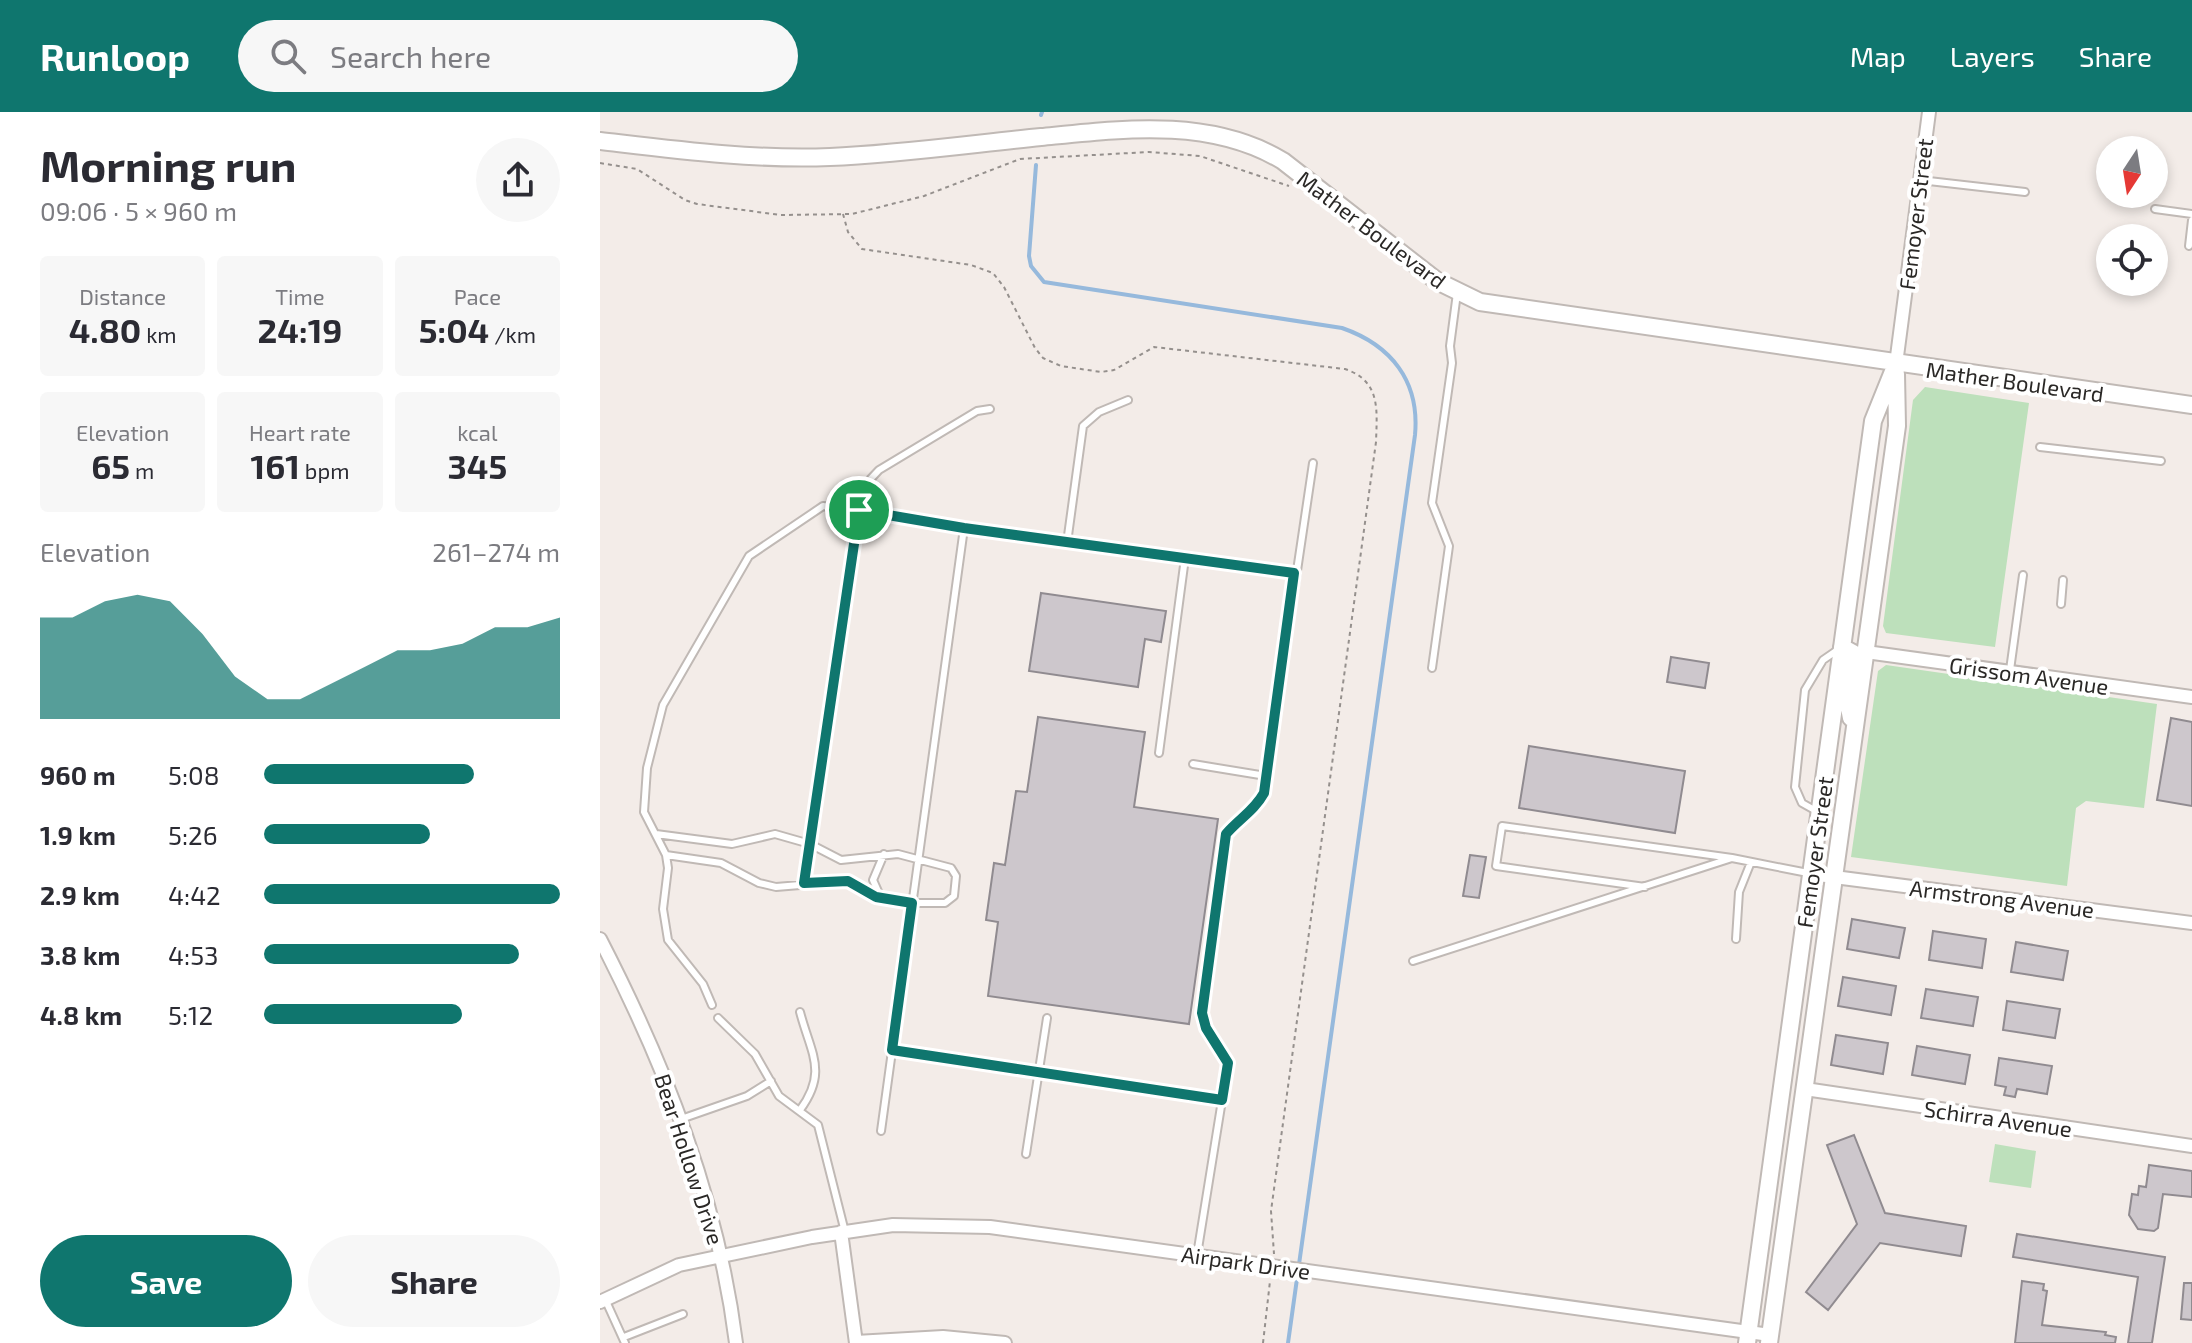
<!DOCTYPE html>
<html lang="en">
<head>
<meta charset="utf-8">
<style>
  :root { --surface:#fff; --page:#f7f7f7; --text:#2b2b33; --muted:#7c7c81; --accent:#0f766e }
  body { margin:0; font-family:"Exo 2",sans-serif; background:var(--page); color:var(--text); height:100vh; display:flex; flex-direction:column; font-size:30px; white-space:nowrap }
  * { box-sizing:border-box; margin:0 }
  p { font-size:26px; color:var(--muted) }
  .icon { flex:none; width:44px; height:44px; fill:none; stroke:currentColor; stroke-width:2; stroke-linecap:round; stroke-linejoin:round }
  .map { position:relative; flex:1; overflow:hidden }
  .panel { display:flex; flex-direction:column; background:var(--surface); width:600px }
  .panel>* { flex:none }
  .needle { width:52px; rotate:192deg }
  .controls { position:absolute; left:1496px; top:24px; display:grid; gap:16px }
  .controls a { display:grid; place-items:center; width:72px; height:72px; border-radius:50%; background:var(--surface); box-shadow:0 4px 12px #0003; font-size:40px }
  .pin { position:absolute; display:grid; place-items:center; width:68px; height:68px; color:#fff; margin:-34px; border:4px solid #fff; border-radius:50%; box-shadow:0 2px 8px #0007 }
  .round { display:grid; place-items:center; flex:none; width:84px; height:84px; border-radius:42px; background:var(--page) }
  .headline { display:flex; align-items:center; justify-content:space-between; height:136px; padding:0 40px }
  h1 { font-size:44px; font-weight:700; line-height:60px }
  .figures { display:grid; grid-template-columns:repeat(3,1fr); gap:12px; height:136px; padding:8px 40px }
  .figures div { display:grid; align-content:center; border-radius:8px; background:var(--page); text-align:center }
  .figures b { font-size:34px; font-weight:700 }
  .figures small { font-size:22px; font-weight:400 }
  .figures p { font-size:22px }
  .chart { height:224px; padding:16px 40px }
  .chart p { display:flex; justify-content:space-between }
  .chart svg { width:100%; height:144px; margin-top:8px; fill:var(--accent); opacity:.7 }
  .button { display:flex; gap:16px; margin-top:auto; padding:16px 40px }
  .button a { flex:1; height:92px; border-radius:48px; background:var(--accent); color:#fff; font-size:32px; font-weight:700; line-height:92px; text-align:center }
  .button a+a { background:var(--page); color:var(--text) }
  ul { padding:0 40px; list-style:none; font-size:26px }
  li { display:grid; grid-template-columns:128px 96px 1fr; align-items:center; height:60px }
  li i { height:20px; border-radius:10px; background:var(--accent) }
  header { display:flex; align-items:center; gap:48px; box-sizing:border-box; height:112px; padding:0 40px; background:var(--accent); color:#fff }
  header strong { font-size:38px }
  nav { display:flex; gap:44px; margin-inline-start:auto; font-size:28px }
  .search { width:560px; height:72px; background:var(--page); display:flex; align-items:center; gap:20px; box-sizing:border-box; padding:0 28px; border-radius:44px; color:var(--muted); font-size:30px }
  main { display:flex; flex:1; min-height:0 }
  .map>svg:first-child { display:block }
  .green { fill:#bde0bb }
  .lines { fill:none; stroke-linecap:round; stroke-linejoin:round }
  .stream { stroke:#96b9dc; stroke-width:4 }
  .building { fill:#cdc7cc; stroke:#908b90; stroke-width:2 }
  .lane-casing { stroke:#c0b9b5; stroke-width:10 }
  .street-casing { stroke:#c0b9b5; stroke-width:16 }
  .secondary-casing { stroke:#c0b9b5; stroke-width:20 }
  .path { stroke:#95908d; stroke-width:2; stroke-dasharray:4 4; stroke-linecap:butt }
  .lane { stroke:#fff; stroke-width:6 }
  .street { stroke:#fff; stroke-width:12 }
  .secondary { stroke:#fff; stroke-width:16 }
  .route-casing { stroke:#fff; stroke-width:16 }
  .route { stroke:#0f766e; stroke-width:10 }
  .labels { text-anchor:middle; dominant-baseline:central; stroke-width:8; stroke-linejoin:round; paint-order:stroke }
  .street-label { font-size:22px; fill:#2a2826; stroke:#fff }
</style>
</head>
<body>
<header>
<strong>Runloop</strong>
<div class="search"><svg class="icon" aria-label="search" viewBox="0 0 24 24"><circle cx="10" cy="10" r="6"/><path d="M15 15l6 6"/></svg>Search here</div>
<nav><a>Map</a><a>Layers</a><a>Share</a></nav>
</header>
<main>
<section class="panel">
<div class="headline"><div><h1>Morning run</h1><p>09:06 · 5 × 960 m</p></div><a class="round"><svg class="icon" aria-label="share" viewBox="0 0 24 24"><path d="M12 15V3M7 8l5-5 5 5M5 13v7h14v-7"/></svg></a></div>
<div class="figures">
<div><p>Distance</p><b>4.80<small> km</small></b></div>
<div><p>Time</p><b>24:19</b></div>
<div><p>Pace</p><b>5:04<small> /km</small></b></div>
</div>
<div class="figures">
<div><p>Elevation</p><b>65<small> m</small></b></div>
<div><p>Heart rate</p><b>161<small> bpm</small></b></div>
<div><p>kcal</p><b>345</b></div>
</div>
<div class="chart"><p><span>Elevation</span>261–274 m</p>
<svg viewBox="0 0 160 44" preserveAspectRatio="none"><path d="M0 44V13L10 13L20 8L30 6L40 8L50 18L60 31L70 38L80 38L90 33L100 28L110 23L120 23L130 21L140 16L150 16L160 13V44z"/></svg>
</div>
<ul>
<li><b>960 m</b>5:08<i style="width:71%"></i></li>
<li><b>1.9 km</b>5:26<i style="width:56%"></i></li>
<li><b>2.9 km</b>4:42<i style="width:100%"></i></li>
<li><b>3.8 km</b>4:53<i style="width:86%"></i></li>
<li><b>4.8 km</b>5:12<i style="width:67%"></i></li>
</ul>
<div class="button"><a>Save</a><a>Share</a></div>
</section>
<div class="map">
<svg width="1592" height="1231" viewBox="0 0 1592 1231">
  <rect width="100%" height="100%" fill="#f3ece8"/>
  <!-- green -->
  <path class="green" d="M1325,275L1429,291L1395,535L1286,521L1283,514L1313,288Z
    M1286,553L1557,592L1544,696L1486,689L1476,696L1467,774L1251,745L1278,559Z
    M1395,1032L1436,1039L1431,1076L1389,1070Z"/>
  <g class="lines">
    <!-- stream -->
    <path class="stream" d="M441,3L442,0
      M436,53L429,144L431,154L444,170L742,216C791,233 820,269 815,323L688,1231"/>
  </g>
  <!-- building -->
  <path class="building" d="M441,481L566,499L561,530L545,527L538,575L429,559Z
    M1071,545L1109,551L1105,576L1067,570Z
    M438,605L545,620L534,695L618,707L589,912L388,884L398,810L386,808L394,751L405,753L416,679L427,680Z
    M1571,606L1592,610V694L1557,688Z
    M929,634L1085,659L1075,721L919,696Z
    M870,743L886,745L879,786L863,784Z
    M1252,807L1305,816L1299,846L1247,837Z
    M1333,819L1386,827L1382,856L1329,848Z
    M1416,830L1468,839L1463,868L1411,860Z
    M1243,865L1296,874L1291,903L1238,894Z
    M1326,877L1378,885L1373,914L1321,906Z
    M1407,889L1460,897L1455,926L1403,918Z
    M1236,923L1288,931L1283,962L1231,953Z
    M1317,934L1370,943L1365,972L1312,963Z
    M1399,946L1452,954L1447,982L1417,977L1415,985L1404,983L1406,975L1395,973Z
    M1254,1023L1285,1101L1366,1114L1361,1144L1280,1131L1228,1198L1206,1180L1257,1112L1227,1033Z
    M1549,1053L1592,1059V1085L1563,1082L1558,1116L1554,1119L1538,1117L1529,1103L1532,1082L1538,1083L1539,1074L1546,1075Z
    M1417,1122L1565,1145L1552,1231H1528L1538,1165L1413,1145Z
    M1422,1169L1444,1172L1443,1178L1447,1179L1442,1213L1506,1220L1505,1223L1516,1225L1515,1231H1415Z
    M1584,1171H1592V1208L1581,1207Z"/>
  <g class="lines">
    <defs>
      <path id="lane" d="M1320,68L1425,80
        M1555,97L1592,102
        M1589,134L1592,108
        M1440,335L1561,349
        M467,431L483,314L499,300L528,288
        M1461,492L1463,468
        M832,556L849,434L832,391L852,251L850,234L857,181
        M1410,558L1423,463
        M559,641L585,446
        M593,652L666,664
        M1218,700L1202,691L1195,675L1205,578L1223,548L1239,537
        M56,722L132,732L175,722L210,732L241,748L298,742L351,756L356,764L354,784L345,791H300L276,785L248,769L176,775L159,771L121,751L66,743
        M204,771L263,375L279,358L377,299L390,297
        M1045,775L896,754L902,714L1132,746
        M281,786L273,768L284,742
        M1136,827L1139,780L1151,750
        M813,849L1132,746L1208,761
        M112,893L103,872L68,828L63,797L68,756L66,743L44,700L47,656L63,593L149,444L223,394L694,461
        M200,900C211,942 228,960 200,998
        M118,906L155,942L179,984L218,1013L245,1120
        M292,938L622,988
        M81,1007L147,984L171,969
        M281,1019L364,416
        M426,1042L447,906
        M597,1143L628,951L606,916L602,901L626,722C640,706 654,699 664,681L713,351
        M5,1187L25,1231
        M24,1225L83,1202"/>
      <path id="street" d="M1296,252L1329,0
        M1266,540L1592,585
        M1211,762L1592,811
        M0,827C66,955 118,1088 136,1231
        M1205,977L1592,1034
        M241,1120L256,1231
        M0,1190L79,1153L212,1125L293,1113L390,1115L1170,1223
        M256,1230L343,1225L405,1231"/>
      <path id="secondary" d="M0,29C77,38 152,48 230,45C300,42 371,32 441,25C522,17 610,5 683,49L837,169L880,190L1592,293
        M1242,535L1253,541L1247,585L1251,606
        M1147,1231L1273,309L1296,252
        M1169,1231L1297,314L1296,262"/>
    </defs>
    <!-- lane casing -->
    <use href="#lane" class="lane-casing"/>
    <!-- street casing -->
    <use href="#street" class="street-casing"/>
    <!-- secondary casing -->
    <use href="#secondary" class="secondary-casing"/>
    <!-- path -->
    <path class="path" d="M0,51L37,57L85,88L97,92L181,103L252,102L324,84L420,47L549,40L600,44L689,74
      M243,102L248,120L262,137L371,153L393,161L404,175L435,236L443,246L461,254L501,260L514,258L554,235L745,257C781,269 777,298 776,330L671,1099L674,1142
      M663,1231L670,1169"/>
    <!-- lane -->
    <use href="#lane" class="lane"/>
    <!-- street -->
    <use href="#street" class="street"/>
    <!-- secondary -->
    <use href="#secondary" class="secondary"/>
  </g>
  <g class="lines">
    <defs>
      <path id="route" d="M259,398L364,416L694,461L664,681C654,699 640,706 626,722L602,901L606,916L628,951L622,988L292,938L312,791L276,785L248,769L204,771Z"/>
    </defs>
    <!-- route casing -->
    <use href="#route" class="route-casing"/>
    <!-- route -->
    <use href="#route" class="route"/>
  </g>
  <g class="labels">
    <!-- street labels -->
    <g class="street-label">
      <text transform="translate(1315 102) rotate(-83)">Femoyer Street</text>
      <text transform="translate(772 117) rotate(37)">Mather Boulevard</text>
      <text transform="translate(1415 269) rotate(8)">Mather Boulevard</text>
      <text transform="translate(1429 563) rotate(8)">Grissom Avenue</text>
      <text transform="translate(1214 740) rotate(-82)">Femoyer Street</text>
      <text transform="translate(1402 786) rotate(7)">Armstrong Avenue</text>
      <text transform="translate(1398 1006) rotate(8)">Schirra Avenue</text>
      <text transform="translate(90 1047) rotate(72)">Bear Hollow Drive</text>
      <text transform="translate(646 1150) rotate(8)">Airpark Drive</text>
    </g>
  </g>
</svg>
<div class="controls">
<a><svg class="needle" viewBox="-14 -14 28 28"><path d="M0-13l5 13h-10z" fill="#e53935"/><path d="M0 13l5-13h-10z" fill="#7c7c81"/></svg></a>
<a><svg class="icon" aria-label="locate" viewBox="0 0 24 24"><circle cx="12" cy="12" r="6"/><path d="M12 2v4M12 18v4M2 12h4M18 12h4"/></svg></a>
</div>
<div class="pin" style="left:259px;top:398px;background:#1e9e55"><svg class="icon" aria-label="arrive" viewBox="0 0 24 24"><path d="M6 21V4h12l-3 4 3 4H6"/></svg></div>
</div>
</main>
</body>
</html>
